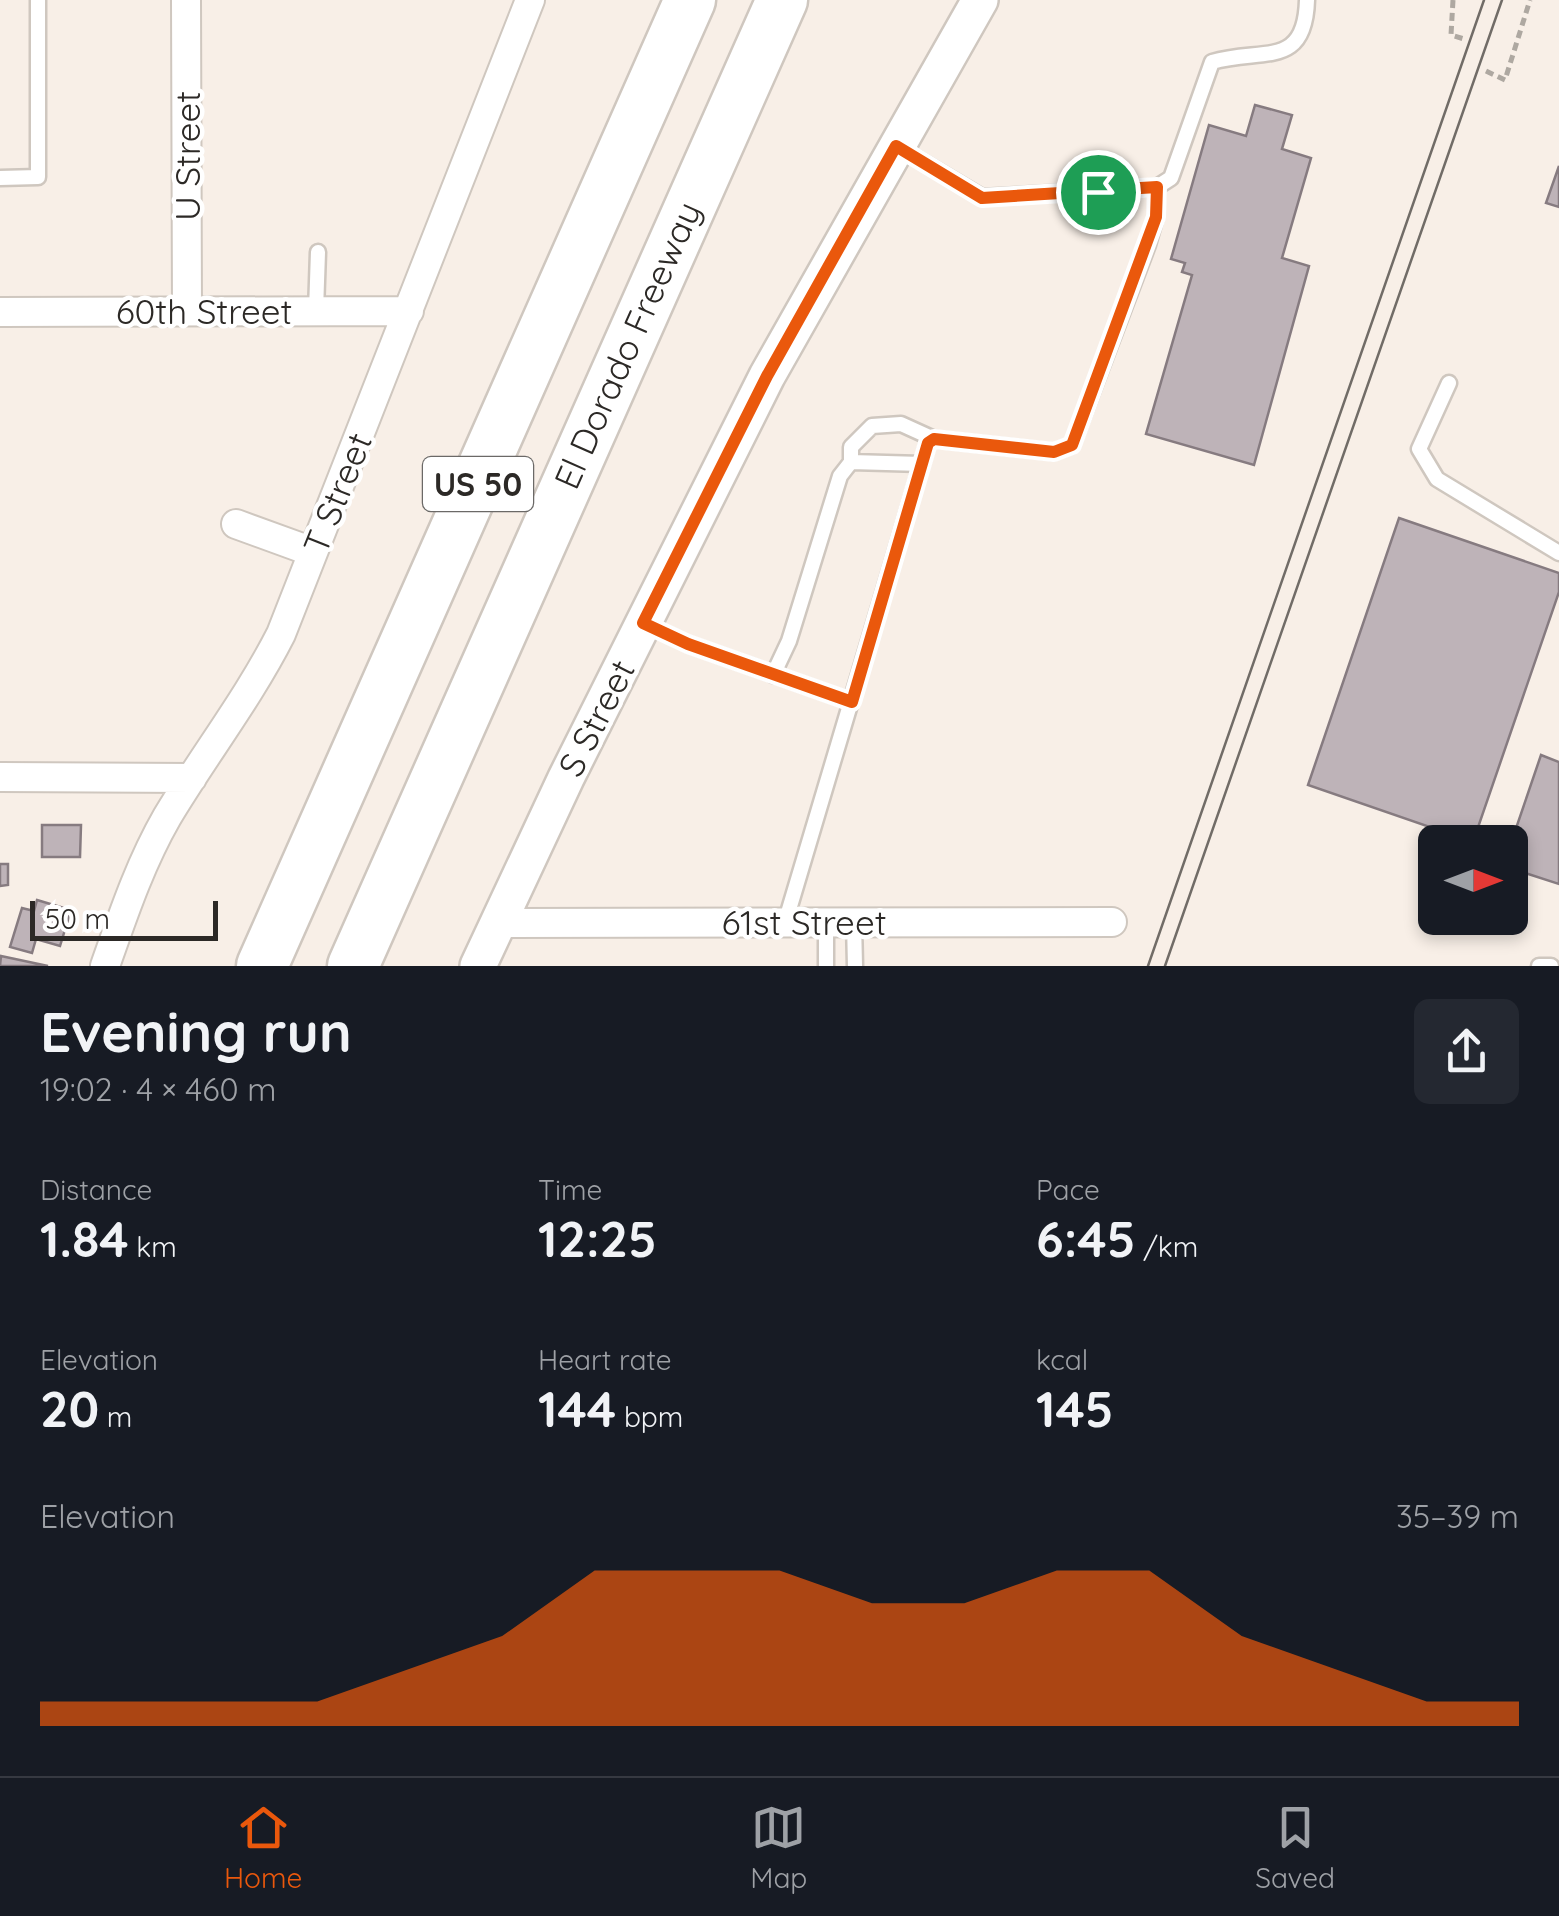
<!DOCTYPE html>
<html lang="en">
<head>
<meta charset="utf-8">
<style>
  :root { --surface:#171b24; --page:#242831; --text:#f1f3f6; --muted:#9ea1a6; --line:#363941; --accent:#ea580c }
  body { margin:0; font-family:Quicksand,sans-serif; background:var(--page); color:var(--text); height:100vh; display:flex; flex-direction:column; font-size:38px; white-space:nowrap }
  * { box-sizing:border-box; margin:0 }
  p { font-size:32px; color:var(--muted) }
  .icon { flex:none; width:55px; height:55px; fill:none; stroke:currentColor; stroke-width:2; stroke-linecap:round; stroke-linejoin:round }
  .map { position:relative; height:966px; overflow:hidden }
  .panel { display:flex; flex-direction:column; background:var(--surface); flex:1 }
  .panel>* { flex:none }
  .needle { width:65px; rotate:90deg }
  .fabs { position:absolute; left:1418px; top:825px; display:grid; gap:20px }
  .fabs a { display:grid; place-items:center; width:110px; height:110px; border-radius:15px; background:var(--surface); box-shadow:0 5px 15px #0003; font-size:50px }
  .scale { position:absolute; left:30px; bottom:25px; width:188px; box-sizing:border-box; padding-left:10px; border:5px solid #2c2926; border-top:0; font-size:28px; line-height:35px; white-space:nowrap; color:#2c2926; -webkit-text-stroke:8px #fff; paint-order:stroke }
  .pin { position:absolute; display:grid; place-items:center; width:85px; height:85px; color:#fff; margin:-42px; border:5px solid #fff; border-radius:50%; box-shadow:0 2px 10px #0007 }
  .round { display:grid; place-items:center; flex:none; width:105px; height:105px; border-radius:15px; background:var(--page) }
  .overview { display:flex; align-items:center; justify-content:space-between; height:170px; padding:0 40px }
  h1 { font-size:55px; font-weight:700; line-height:75px }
  .metrics { display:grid; grid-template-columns:repeat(3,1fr); gap:15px; height:170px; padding:10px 40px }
  .metrics div { display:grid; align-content:center }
  .metrics b { font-size:50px; font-weight:700 }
  .metrics small { font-size:28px; font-weight:400 }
  .metrics p { font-size:28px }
  .chart { height:280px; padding:20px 40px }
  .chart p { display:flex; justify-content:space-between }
  .chart svg { width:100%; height:180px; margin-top:10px; fill:var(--accent); opacity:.7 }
  .tab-bar { display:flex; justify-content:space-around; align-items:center; height:140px; border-top:2px solid var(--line); background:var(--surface); font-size:28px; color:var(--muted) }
  .tab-bar a { display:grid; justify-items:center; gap:5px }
  .tab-bar .current { color:var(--accent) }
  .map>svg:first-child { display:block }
  .building { fill:#beb3b8; stroke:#867b80; stroke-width:2.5 }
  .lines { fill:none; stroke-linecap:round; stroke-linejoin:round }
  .service-casing { stroke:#cfc7bf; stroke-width:19 }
  .minor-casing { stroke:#cfc7bf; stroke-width:32 }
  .tertiary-casing { stroke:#cfc7bf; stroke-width:40 }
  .motorway-casing { stroke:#cfc7bf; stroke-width:55 }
  .path { stroke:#aea8a1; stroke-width:5; stroke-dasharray:8 5; stroke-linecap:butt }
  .service { stroke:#fff; stroke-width:14 }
  .minor { stroke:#fff; stroke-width:28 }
  .tertiary { stroke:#fff; stroke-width:35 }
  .motorway { stroke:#fff; stroke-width:50 }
  .tram { stroke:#716c67; stroke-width:2.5 }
  .route-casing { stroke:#fff; stroke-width:20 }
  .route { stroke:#ea580c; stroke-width:12 }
  .labels { text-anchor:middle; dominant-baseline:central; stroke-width:9; stroke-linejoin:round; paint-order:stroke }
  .shield { fill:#fff; stroke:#6b6967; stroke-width:2.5 }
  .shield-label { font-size:32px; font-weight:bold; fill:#2c2926 }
  .street-label { font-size:35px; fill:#2c2926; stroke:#fff }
</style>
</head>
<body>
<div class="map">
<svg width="1559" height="966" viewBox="0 0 1559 966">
  <rect width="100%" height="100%" fill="#f8efe7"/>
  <!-- building -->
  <path class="building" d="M1255,105L1292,115L1282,149L1311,158L1282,258L1309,266L1254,465L1146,434L1192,275L1182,272L1185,263L1171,259L1209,125L1246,136Z
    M1559,166V207L1546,203Z
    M1399,518L1559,573V592L1473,842L1308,785Z
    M1541,755L1559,762V884L1510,868V846Z
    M42,825H81L80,857H42Z
    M0,864H8V885L0,886Z
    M37,900L71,910L60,946L36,939L32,953L10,947L22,908L34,911Z
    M1,956L48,966H0Z"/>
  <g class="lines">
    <defs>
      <path id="service" d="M896,146L982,197L1157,187L1171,178L1212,62C1262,47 1305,70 1307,0
        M0,178L38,177V0
        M316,311L318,252
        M1449,383L1419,449L1437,479L1559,553
        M851,462V447L872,426L901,424L934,439L1054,452L1072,445L1148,245L1156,217L1157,187
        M643,623L688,644L852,702
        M773,675L789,641L840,476L851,462L922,464
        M826,922V966
        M854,922L855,966
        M785,923L928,443L934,439
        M1539,966H1551"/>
      <path id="minor" d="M186,0L187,311
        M0,312L409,311
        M236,524L313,552
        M0,777L192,778
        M496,923L1112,922
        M105,966C123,915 140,864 167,817C204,755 248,699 281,634L530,0"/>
      <path id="tertiary" d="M478,966L566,778L767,376L980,0"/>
      <path id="motorway" d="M262,966L690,0
        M353,966L782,0"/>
    </defs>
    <!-- service casing -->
    <use href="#service" class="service-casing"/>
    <!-- minor casing -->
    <use href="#minor" class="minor-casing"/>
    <!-- tertiary casing -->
    <use href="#tertiary" class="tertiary-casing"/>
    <!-- motorway casing -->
    <use href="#motorway" class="motorway-casing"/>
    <!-- path -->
    <path class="path" d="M1453,0L1451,35L1464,39
      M1486,71L1505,80L1530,0"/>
    <!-- service -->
    <use href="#service" class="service"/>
    <!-- minor -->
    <use href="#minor" class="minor"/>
    <!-- tertiary -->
    <use href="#tertiary" class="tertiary"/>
    <!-- motorway -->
    <use href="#motorway" class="motorway"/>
    <!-- tram -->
    <path class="tram" d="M1148,966L1484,0
      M1165,966L1502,0"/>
  </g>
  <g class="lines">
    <defs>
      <path id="route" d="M896,146L982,198L1157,187L1156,217L1072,445L1054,452L934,439L928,443L852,702L688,644L643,623L767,376Z"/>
    </defs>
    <!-- route casing -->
    <use href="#route" class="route-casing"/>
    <!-- route -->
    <use href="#route" class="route"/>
  </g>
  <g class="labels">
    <!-- shield labels -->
    <rect class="shield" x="423" y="457" width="110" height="54" rx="8"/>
    <g class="shield-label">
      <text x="478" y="484">US 50</text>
    </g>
    <!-- street labels -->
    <g class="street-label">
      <text transform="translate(187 156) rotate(-90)">U Street</text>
      <text x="204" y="311">60th Street</text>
      <text transform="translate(627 345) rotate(-66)">El Dorado Freeway</text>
      <text transform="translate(337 493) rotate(-68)">T Street</text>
      <text transform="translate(596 718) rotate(-63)">S Street</text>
      <text x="804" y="922">61st Street</text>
    </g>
  </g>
</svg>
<div class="fabs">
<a><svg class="needle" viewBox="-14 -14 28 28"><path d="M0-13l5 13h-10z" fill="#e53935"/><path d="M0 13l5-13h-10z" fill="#9ea1a6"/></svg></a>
</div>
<div class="scale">50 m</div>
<div class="pin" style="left:1098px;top:192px;background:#1e9e55"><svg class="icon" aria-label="arrive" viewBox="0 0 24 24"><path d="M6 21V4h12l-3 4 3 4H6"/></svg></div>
</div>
<section class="panel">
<div class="overview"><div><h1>Evening run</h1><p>19:02 · 4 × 460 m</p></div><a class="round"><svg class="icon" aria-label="share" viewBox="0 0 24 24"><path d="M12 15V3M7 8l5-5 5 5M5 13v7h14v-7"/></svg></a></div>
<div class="metrics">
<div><p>Distance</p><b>1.84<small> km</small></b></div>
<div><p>Time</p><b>12:25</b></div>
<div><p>Pace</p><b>6:45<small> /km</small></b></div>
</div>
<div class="metrics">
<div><p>Elevation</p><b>20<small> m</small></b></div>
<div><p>Heart rate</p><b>144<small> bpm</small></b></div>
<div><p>kcal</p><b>145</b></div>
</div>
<div class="chart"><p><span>Elevation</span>35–39 m</p>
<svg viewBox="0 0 160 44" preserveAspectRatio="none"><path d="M0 44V38L10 38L20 38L30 38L40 30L50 22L60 6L70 6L80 6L90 14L100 14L110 6L120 6L130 22L140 30L150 38L160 38V44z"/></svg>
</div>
</section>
<nav class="tab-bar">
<a class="current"><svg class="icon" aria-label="home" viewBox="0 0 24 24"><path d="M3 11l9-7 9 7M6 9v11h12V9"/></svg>Home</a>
<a><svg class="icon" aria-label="map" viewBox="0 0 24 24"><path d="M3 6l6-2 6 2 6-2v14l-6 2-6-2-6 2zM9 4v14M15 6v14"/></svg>Map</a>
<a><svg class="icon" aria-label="saved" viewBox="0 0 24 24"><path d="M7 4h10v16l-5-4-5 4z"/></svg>Saved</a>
</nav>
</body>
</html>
